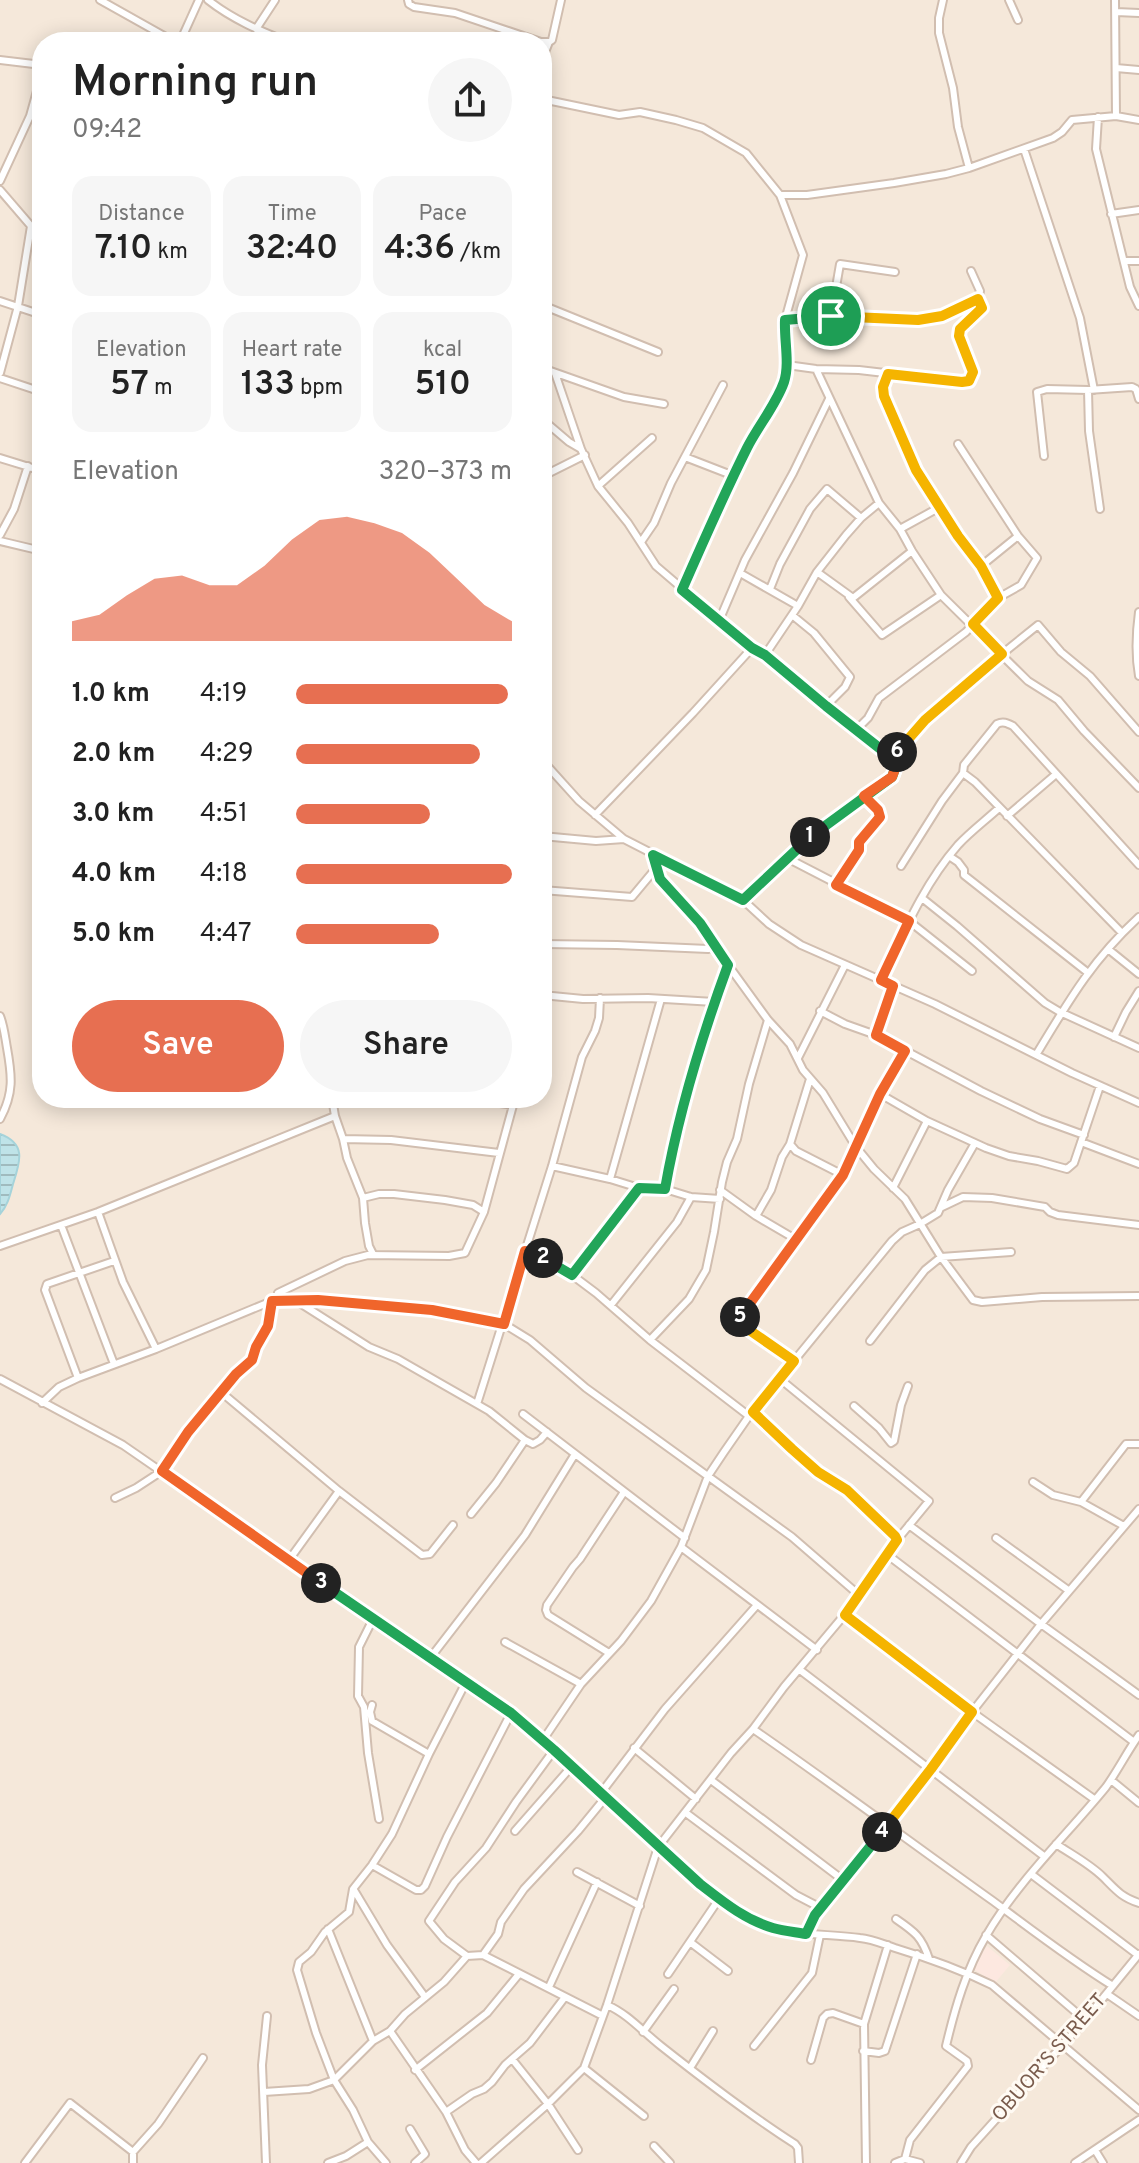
<!DOCTYPE html>
<html lang="en">
<head>
<meta charset="utf-8">
<style>
  :root { --surface:#fff; --page:#f6f6f6; --text:#222; --muted:#767676; --accent:#e76f51 }
  body { margin:0; font-family:Overpass,sans-serif; background:var(--page); color:var(--text); height:100vh; display:flex; flex-direction:column; font-size:30px; white-space:nowrap }
  * { box-sizing:border-box; margin:0 }
  p { font-size:26px; color:var(--muted) }
  .icon { flex:none; width:44px; height:44px; fill:none; stroke:currentColor; stroke-width:2; stroke-linecap:round; stroke-linejoin:round }
  .map { position:relative; flex:1; overflow:hidden }
  .details { position:absolute; left:32px; top:32px; width:520px; height:1076px; display:flex; flex-direction:column; background:var(--surface); border-radius:32px; box-shadow:0 4px 20px #0003 }
  .details>* { flex:none }
  .pin { position:absolute; display:grid; place-items:center; width:68px; height:68px; color:#fff; margin:-34px; border:4px solid #fff; border-radius:50%; box-shadow:0 2px 8px #0007 }
  .km { position:absolute; width:40px; height:40px; margin:-20px; border-radius:50%; background:#222; color:#fff; font-size:22px; line-height:40px; text-align:center }
  .round { display:grid; place-items:center; flex:none; width:84px; height:84px; border-radius:42px; background:var(--page) }
  .overview { display:flex; align-items:center; justify-content:space-between; height:136px; padding:0 40px }
  h1 { font-size:44px; font-weight:600; line-height:60px }
  .metrics { display:grid; grid-template-columns:repeat(3,1fr); gap:12px; height:136px; padding:8px 40px }
  .metrics div { display:grid; align-content:center; border-radius:20px; background:var(--page); text-align:center }
  .metrics b { font-size:34px; font-weight:600 }
  .metrics small { font-size:22px; font-weight:400 }
  .metrics p { font-size:22px }
  .chart { height:224px; padding:16px 40px }
  .chart p { display:flex; justify-content:space-between }
  .chart svg { width:100%; height:144px; margin-top:8px; fill:var(--accent); opacity:.7 }
  .primary-button { display:flex; gap:16px; margin-top:auto; padding:16px 40px }
  .primary-button a { flex:1; height:92px; border-radius:48px; background:var(--accent); color:#fff; font-size:32px; font-weight:600; line-height:92px; text-align:center }
  .primary-button a+a { background:var(--page); color:var(--text) }
  ul { padding:0 40px; list-style:none; font-size:26px }
  li { display:grid; grid-template-columns:128px 96px 1fr; align-items:center; height:60px }
  li i { height:20px; border-radius:10px; background:var(--accent) }
  .map>svg:first-child { display:block }
  .residential { fill:#f5e8da; fill-rule:evenodd }
  .commercial { fill:#fde8e0 }
  .water { fill:url(#water-rules); stroke:#a5d3da; stroke-width:2 }
  .lines { fill:none; stroke-linecap:round; stroke-linejoin:round }
  .minor-casing { stroke:#d1beb0; stroke-width:10 }
  .minor { stroke:#fff; stroke-width:6 }
  .split-1-casing { stroke:#fff; stroke-width:16 }
  .split-2-casing { stroke:#fff; stroke-width:16 }
  .split-3-casing { stroke:#fff; stroke-width:16 }
  .split-4-casing { stroke:#fff; stroke-width:16 }
  .split-5-casing { stroke:#fff; stroke-width:16 }
  .split-6-casing { stroke:#fff; stroke-width:16 }
  .split-7-casing { stroke:#fff; stroke-width:16 }
  .split-1 { stroke:#22a559; stroke-width:10 }
  .split-2 { stroke:#22a559; stroke-width:10 }
  .split-3 { stroke:#f0652b; stroke-width:10 }
  .split-4 { stroke:#22a559; stroke-width:10 }
  .split-5 { stroke:#f5b400; stroke-width:10 }
  .split-6 { stroke:#f0652b; stroke-width:10 }
  .split-7 { stroke:#f5b400; stroke-width:10 }
  .labels { text-anchor:middle; dominant-baseline:central; stroke-width:6; stroke-linejoin:round; paint-order:stroke }
  .street-label { font-size:20px; fill:#7a5c4d; stroke:#fffaf3 }
</style>
</head>
<body>
<div class="map">
<svg width="1139" height="2163" viewBox="0 0 1139 2163">
  <defs>
    <pattern id="water-rules" width="6" height="5" patternUnits="userSpaceOnUse" patternTransform="scale(2)"><rect width="6" height="5" fill="#bfe3e8"/><path d="M0 2.5h6" fill="none" stroke="#a0bbbe"/></pattern>
  </defs>
  <rect width="100%" height="100%" fill="#fdf6ec"/>
  <!-- residential -->
  <path class="residential" d="M0,0H1139V2163H0ZM42,42H542V1098H42Z"/>
  <!-- commercial -->
  <path class="commercial" d="M987,1946L1010,1965L995,1983L972,1968Z"/>
  <!-- water -->
  <path class="water" d="M0,1134C27,1144 20,1162 13,1184C10,1195 8,1205 0,1214Z"/>
  <g class="lines">
    <defs>
      <path id="minor" d="M100,0L175,42
        M208,0C232,19 260,31 288,42
        M408,0L409,4L414,7L455,13L541,42
        M943,0L939,18V33L953,88L958,127L969,168
        M1009,0L1018,20
        M1115,0L1116,116
        M1116,12L1139,13
        M256,29L275,0
        M180,42L199,0
        M542,42H549L552,40L561,0
        M0,60L42,65
        M542,60L549,42
        M1116,68L1139,70
        M542,99L619,115L640,112L676,120L703,128L746,153L780,195L803,255L785,320L784,343L787,365L783,383L749,445L707,533L682,590
        M1098,117L1096,149L1130,287L1139,306
        M1024,149L1080,318L1094,390
        M0,181L30,116L42,73
        M0,190L31,226L42,235
        M780,195H807L894,183L946,174L969,168L1053,138L1062,132L1072,120L1116,116L1139,120
        M1111,214L1139,210
        M1124,261H1139
        M0,301L42,315
        M542,305L658,352
        M831,316L840,264L895,272
        M785,320L839,316L918,320L942,316L978,299L980,291L971,271
        M787,365L816,369L859,370L962,382L969,381L973,372L959,336L960,329L981,310L978,299
        M542,368L624,397L664,404
        M816,369L879,503L900,529L912,551L941,595L1028,681L1058,700L1084,731L1139,788
        M0,373L18,306L31,226
        M555,373L581,449
        M888,374L883,387L884,396L916,470L958,536L981,566L998,598
        M0,378L42,392
        M1088,390L1089,431L1100,509
        M542,419L569,442L581,449L598,486L628,523L656,566L752,648L765,655L826,706L892,758L896,766L892,777C838,814 790,853 743,900
        M1044,456L1037,392L1047,389L1088,390L1132,387L1136,389L1139,399
        M685,457L734,476
        M0,458L42,471
        M549,473L585,455
        M598,486L652,438
        M900,529L940,507
        M0,535L14,509L28,466
        M0,541L42,551
        M641,542L654,523L671,483L723,385
        M981,566L1018,536
        M817,572L853,598L912,551
        M740,573L798,606
        M770,589L780,564L810,509L827,489L861,518
        M849,597L882,635L941,595
        M1139,612C1136,634 1135,654 1139,676
        M792,615L814,633L850,677L845,687L826,706
        M719,621L745,560L793,473L829,399
        M765,655L798,606L817,572L846,535L861,518L879,503
        M856,730L868,718L879,698L966,632L998,598L1021,585L1037,558L1018,536L958,444
        M892,758L925,720L1002,654L1038,625L1061,652L1090,676L1139,732
        M542,760L579,801L624,839L743,900L769,924L801,945L935,1004L1072,1073L1139,1103
        M595,815L693,713L752,648
        M1007,816L1055,775
        M542,836L596,841L624,839
        M653,855L660,879L700,923L715,947L768,1020L790,1044L803,1070L823,1093L856,1147L874,1169L905,1199L941,1257L973,1300L982,1302L1042,1297L1139,1296
        M949,856L958,862L964,870V875L1087,972
        M787,858L909,921L972,971
        M901,866L942,801L963,773
        M836,885L859,850V842L866,836L880,817L878,810L864,796
        M542,890L632,897L657,867
        M922,898L957,926L1045,1003L1060,1012L1139,1048
        M1122,933L975,782L963,773L964,765L997,724C1003,721 1007,723 1013,726L1139,865
        M542,944L617,945L708,949L715,947
        M1108,949L1139,974
        M881,980C903,934 923,885 958,845C970,832 986,820 999,808
        M542,995L583,999L648,998L714,1002
        M820,1011L845,1024L876,1035L981,1091L1040,1119L1084,1135
        M0,1016C4,1026 5,1037 7,1048C12,1076 14,1093 0,1119
        M876,1035L893,986
        M1114,1037L1126,1012L1139,991
        M1036,1055C1068,1002 1092,960 1139,917
        M798,1058L845,965
        M810,1079L790,1144L796,1151L843,1175L880,1094L905,1051
        M880,1094L927,1121L986,1148L1009,1156L1038,1161L1067,1169L1074,1163L1100,1086
        M332,1098L335,1116L343,1139L347,1158L363,1198L365,1223L369,1246L373,1254
        M464,1098L513,1105
        M343,1139L391,1140L499,1153
        M1081,1142L1139,1164
        M552,1166L610,1179L639,1188L665,1189L691,1197L720,1199
        M610,1179L661,999
        M893,1188L927,1121
        M665,1189C678,1115 702,1035 728,965
        M720,1190L756,1216L797,1240
        M363,1198L379,1194H394L445,1200L473,1205L484,1212
        M942,1207L963,1197L992,1198L1045,1207L1050,1212L1058,1215L1139,1225
        M98,1212L123,1282L156,1349
        M756,1216L771,1190L782,1157L790,1144
        M61,1225L114,1364
        M0,1246L98,1212L335,1116
        M525,1251L539,1256L572,1275L596,1293L650,1340L749,1416
        M572,1275L639,1188
        M278,1293L345,1261L368,1255L449,1256L465,1253L484,1212L515,1098
        M295,1300L369,1347L398,1359L489,1411L525,1440L533,1444L540,1440L547,1432
        M611,1305L677,1222L691,1197
        M650,1340L689,1299L706,1270L714,1232L722,1182L727,1162L737,1139L749,1084L768,1020
        M870,1341L925,1270L941,1257L1011,1252
        M794,1361L742,1325L739,1321L741,1315L843,1175
        M78,1378L45,1290L47,1284L114,1261
        M0,1379L123,1445L511,1713C556,1751 599,1792 642,1832C676,1863 711,1899 752,1920C785,1937 824,1933 860,1938C872,1939 883,1944 895,1948C928,1958 961,1970 992,1985L1139,2110
        M221,1392L339,1491L422,1555L430,1554L453,1525
        M42,1403L59,1387L78,1378L156,1349L272,1301L318,1300L432,1310L504,1324L530,1340L586,1388L792,1537L859,1595
        M477,1404L552,1166L582,1057L595,1031L599,1018L600,998
        M854,1406L879,1428L891,1443L894,1441L901,1405L908,1386
        M753,1412L792,1449L818,1472L847,1490L895,1536L897,1540
        M523,1414L685,1538
        M1033,1482L1053,1495L1081,1502L1124,1526
        M115,1498L136,1488L162,1471L188,1432L236,1374L252,1360L256,1347L268,1326L272,1310V1301
        M1081,1502L1126,1444H1139
        M471,1514L496,1483L525,1440
        M909,1525L1041,1624L1139,1695
        M996,1538L1068,1590
        M681,1547L817,1650
        M893,1559L1134,1742
        M289,1560L339,1491
        M845,1615L972,1712L1094,1799
        M373,1619L359,1647L358,1696L364,1707L368,1753L379,1819
        M505,1642L581,1684
        M609,1653L548,1615L546,1610L547,1605L573,1567L580,1559L624,1492
        M431,1657L525,1535L575,1454
        M800,1670L1045,1857
        M372,1705L370,1712L372,1721L429,1754
        M753,1729C834,1785 913,1844 993,1901C1032,1930 1071,1960 1113,1986
        M543,1740L581,1684L621,1641L651,1601L681,1547L708,1476L724,1452L749,1416L892,1241L902,1232L920,1224L938,1213L948,1190L975,1143
        M634,1748L696,1799
        M554,1750L516,1802L486,1848L455,1882L429,1921L444,1939L467,1956L483,1955L603,2016
        M711,1780L843,1880
        M1111,1780L1139,1803
        M601,1793L665,1709L757,1605
        M686,1813L796,1895L821,1908
        M515,1831L572,1766
        M1056,1844C1071,1854 1090,1864 1103,1877C1116,1890 1121,1897 1139,1903
        M372,1865L416,1890H421L425,1886L447,1837L511,1713
        M577,1872L640,1906
        M1031,1874L1138,1955
        M354,1890L387,1945L425,1997
        M896,1919C915,1932 922,1937 929,1959
        M328,1929L373,2041
        M806,1934L815,1915L931,1769L972,1712L1041,1624L1139,1509
        M986,1935L1085,2020
        M690,1942L728,1971
        M483,1955L498,1934L501,1922L524,1889L578,1831L605,1798
        M668,1974L719,1899
        M549,1987L597,1882
        M1107,1994L1139,2016
        M607,2005C628,2014 643,2032 661,2046C704,2080 748,2114 795,2144L798,2148L799,2163
        M390,2031L446,2112L465,2150L476,2163
        M643,2032L674,1989
        M754,2046L812,1973L820,1935
        M863,2051L879,2053L885,2051L917,1954
        M512,2059L548,2104L578,2150
        M811,2060L823,2018L827,2014L833,2013L864,2024
        M584,2068L644,2116
        M690,2068L713,2031
        M415,2070L487,2013L519,1974
        M264,2092L309,2089L334,2080L373,2041L390,2031L405,2014L444,1982L467,1956
        M446,2112L472,2094L484,2089L492,2082L505,2065L530,2043L565,1997
        M410,2129L425,2154L415,2163
        M654,2146L670,2163
        M1095,2150L1103,2163
        M133,2152L158,2124L203,2058
        M905,2159L910,2140L968,2066L967,2061L946,2046C955,2008 966,1970 986,1936C1018,1881 1066,1836 1106,1787C1118,1770 1127,1752 1139,1735
        M25,2163L70,2103L133,2152V2163
        M266,2163L262,2065L267,2016
        M328,2163L346,2156L368,2142
        M386,2163L368,2142L353,2110L334,2080L316,2033L297,1970L299,1962L311,1952L325,1932L349,1912L353,1889L372,1865L392,1834L429,1754L466,1682
        M481,2163L548,2104L584,2068L607,2005L658,1847L731,1753L753,1729L784,1687L851,1607L897,1540L929,1501L780,1379
        M866,2163L864,2024L888,1945
        M895,2163L905,2159L920,2163
        M961,2163L971,2147L1085,2020L1139,1954
        M1075,2163L1139,2120"/>
    </defs>
    <!-- minor casing -->
    <use href="#minor" class="minor-casing"/>
    <!-- minor -->
    <use href="#minor" class="minor"/>
  </g>
  <g class="lines">
    <defs>
      <path id="split-1" d="M810,837L892,777L896,766L892,758L826,706L765,655L752,648L682,590C703,542 724,494 747,448C758,426 776,405 784,382C790,364 784,340 785,320L831,316"/>
      <path id="split-2" d="M543,1258L572,1275L639,1188L665,1189C678,1115 702,1036 728,965L700,923L660,879L653,855L743,900L810,837"/>
      <path id="split-3" d="M321,1583L162,1471L188,1432L236,1374L252,1360L256,1347L268,1326L272,1301L318,1300L432,1310L504,1324L525,1251L543,1258"/>
      <path id="split-4" d="M321,1583L511,1713L554,1750L700,1884C722,1901 745,1920 773,1928C784,1931 795,1932 806,1934L815,1915L882,1832"/>
      <path id="split-5" d="M740,1317L739,1321L742,1325L794,1361L753,1412L792,1449L818,1472L847,1490L895,1536L897,1540L845,1615L972,1712L931,1769L882,1832"/>
      <path id="split-6" d="M740,1317L843,1175L880,1094L905,1051L876,1035L893,986L881,980L909,921L836,885L859,850V842L880,817L878,810L864,796L892,777L896,766L892,758L897,752"/>
      <path id="split-7" d="M831,316L918,320L942,316L978,299L982,308L960,329L959,336L973,372L969,381L962,382L888,374L883,387L884,396L916,470L958,536L981,566L998,598L973,624L1002,654L925,720L897,752"/>
    </defs>
    <!-- split-1 casing -->
    <use href="#split-1" class="split-1-casing"/>
    <!-- split-2 casing -->
    <use href="#split-2" class="split-2-casing"/>
    <!-- split-3 casing -->
    <use href="#split-3" class="split-3-casing"/>
    <!-- split-4 casing -->
    <use href="#split-4" class="split-4-casing"/>
    <!-- split-5 casing -->
    <use href="#split-5" class="split-5-casing"/>
    <!-- split-6 casing -->
    <use href="#split-6" class="split-6-casing"/>
    <!-- split-7 casing -->
    <use href="#split-7" class="split-7-casing"/>
    <!-- split-1 -->
    <use href="#split-1" class="split-1"/>
    <!-- split-2 -->
    <use href="#split-2" class="split-2"/>
    <!-- split-3 -->
    <use href="#split-3" class="split-3"/>
    <!-- split-4 -->
    <use href="#split-4" class="split-4"/>
    <!-- split-5 -->
    <use href="#split-5" class="split-5"/>
    <!-- split-6 -->
    <use href="#split-6" class="split-6"/>
    <!-- split-7 -->
    <use href="#split-7" class="split-7"/>
  </g>
  <g class="labels">
    <!-- street labels -->
    <g class="street-label">
      <text transform="translate(1050 2058) rotate(-49)">OBUOR’S STREET</text>
    </g>
  </g>
</svg>
<div class="pin" style="left:831px;top:316px;background:#1e9e55"><svg class="icon" aria-label="arrive" viewBox="0 0 24 24"><path d="M6 21V4h12l-3 4 3 4H6"/></svg></div>
<b class="km" style="left:810px;top:837px">1</b>
<b class="km" style="left:543px;top:1258px">2</b>
<b class="km" style="left:321px;top:1583px">3</b>
<b class="km" style="left:882px;top:1832px">4</b>
<b class="km" style="left:740px;top:1317px">5</b>
<b class="km" style="left:897px;top:752px">6</b>
<section class="details">
<div class="overview"><div><h1>Morning run</h1><p>09:42</p></div><a class="round"><svg class="icon" aria-label="share" viewBox="0 0 24 24"><path d="M12 15V3M7 8l5-5 5 5M5 13v7h14v-7"/></svg></a></div>
<div class="metrics">
<div><p>Distance</p><b>7.10<small> km</small></b></div>
<div><p>Time</p><b>32:40</b></div>
<div><p>Pace</p><b>4:36<small> /km</small></b></div>
</div>
<div class="metrics">
<div><p>Elevation</p><b>57<small> m</small></b></div>
<div><p>Heart rate</p><b>133<small> bpm</small></b></div>
<div><p>kcal</p><b>510</b></div>
</div>
<div class="chart"><p><span>Elevation</span>320–373 m</p>
<svg viewBox="0 0 160 44" preserveAspectRatio="none"><path d="M0 44V38L10 36L20 30L30 25L40 24L50 27L60 27L70 21L80 13L90 7L100 6L110 8L120 11L130 17L140 25L150 33L160 38V44z"/></svg>
</div>
<ul>
<li><b>1.0 km</b>4:19<i style="width:98%"></i></li>
<li><b>2.0 km</b>4:29<i style="width:85%"></i></li>
<li><b>3.0 km</b>4:51<i style="width:62%"></i></li>
<li><b>4.0 km</b>4:18<i style="width:100%"></i></li>
<li><b>5.0 km</b>4:47<i style="width:66%"></i></li>
</ul>
<div class="primary-button"><a>Save</a><a>Share</a></div>
</section>
</div>
</body>
</html>
